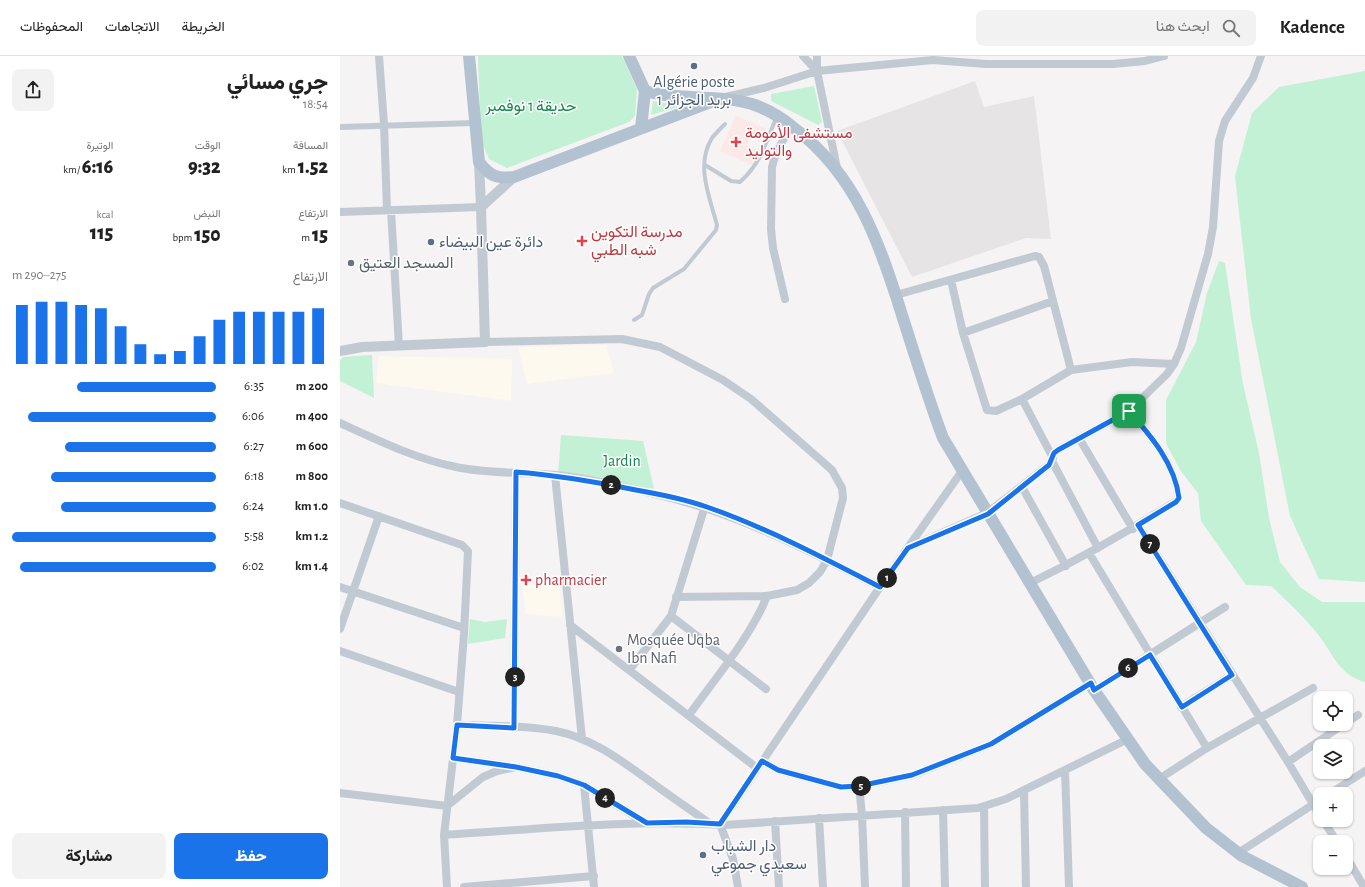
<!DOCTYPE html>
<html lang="ar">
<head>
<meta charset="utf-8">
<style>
  :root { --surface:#fff; --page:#f2f2f2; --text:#222; --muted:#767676; --line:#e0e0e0; --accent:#1a73e8 }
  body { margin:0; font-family:"Alegreya Sans",Vazirmatn,sans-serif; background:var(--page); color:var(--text); direction:rtl; height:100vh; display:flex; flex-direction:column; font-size:15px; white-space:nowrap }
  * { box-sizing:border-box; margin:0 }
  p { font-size:13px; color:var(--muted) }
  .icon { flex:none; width:22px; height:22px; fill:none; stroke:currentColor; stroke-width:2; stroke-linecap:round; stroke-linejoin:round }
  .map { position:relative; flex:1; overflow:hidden; direction:ltr }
  .details { display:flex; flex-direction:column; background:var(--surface); width:340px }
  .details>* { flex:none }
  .buttons { position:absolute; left:973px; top:635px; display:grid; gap:8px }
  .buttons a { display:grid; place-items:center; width:40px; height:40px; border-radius:8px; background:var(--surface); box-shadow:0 1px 3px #0004; font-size:20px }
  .pin { position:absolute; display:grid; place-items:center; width:34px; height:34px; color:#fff; margin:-17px; border-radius:8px; box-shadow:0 2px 6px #0006 }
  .km { position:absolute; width:20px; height:20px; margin:-10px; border-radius:50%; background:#222; color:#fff; font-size:11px; line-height:20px; text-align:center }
  .round { display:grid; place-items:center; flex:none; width:42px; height:42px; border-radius:8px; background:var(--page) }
  .summary { display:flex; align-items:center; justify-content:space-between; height:68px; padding:0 12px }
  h1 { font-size:22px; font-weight:800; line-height:30px }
  .metrics { display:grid; grid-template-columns:repeat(3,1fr); gap:6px; height:68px; padding:4px 12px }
  .metrics div { display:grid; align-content:center }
  .metrics b { font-size:20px; font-weight:800 }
  .metrics small { font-size:11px; font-weight:400 }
  .metrics p { font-size:11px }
  .chart { height:112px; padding:8px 12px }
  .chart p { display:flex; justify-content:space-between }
  .chart svg { width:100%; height:72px; margin-top:4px; stroke:var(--accent); stroke-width:6 }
  .cta { display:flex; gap:8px; margin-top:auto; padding:8px 12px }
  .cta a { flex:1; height:46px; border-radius:8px; background:var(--accent); color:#fff; font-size:16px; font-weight:800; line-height:46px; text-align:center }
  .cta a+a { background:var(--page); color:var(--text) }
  ul { padding:0 12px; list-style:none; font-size:13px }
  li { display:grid; grid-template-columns:64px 48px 1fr; align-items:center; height:30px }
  li i { height:10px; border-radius:5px; background:var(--accent) }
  header { display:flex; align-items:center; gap:24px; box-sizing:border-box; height:56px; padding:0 20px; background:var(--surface); border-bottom:1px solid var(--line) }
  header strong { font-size:19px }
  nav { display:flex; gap:22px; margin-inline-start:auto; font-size:14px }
  .search { width:280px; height:36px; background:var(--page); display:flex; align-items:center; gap:10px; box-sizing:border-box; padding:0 14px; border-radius:8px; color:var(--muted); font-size:15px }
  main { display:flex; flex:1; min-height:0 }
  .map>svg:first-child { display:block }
  .commercial { fill:#fdf9ef }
  .education { fill:#e6e4e5 }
  .medical { fill:#fce8e6 }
  .green { fill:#c3f1d5 }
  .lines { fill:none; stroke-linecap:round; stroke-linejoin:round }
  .service { stroke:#c1cad2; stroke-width:4 }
  .pedestrian { stroke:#c1cad2; stroke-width:6 }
  .minor { stroke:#c1cad2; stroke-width:8 }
  .tertiary { stroke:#c1cad2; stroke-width:10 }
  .primary { stroke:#b3c2d1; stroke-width:12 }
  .route-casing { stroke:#fff; stroke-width:8 }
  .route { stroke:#1a73e8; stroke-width:5 }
  .service-dot { fill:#5c6f8a; stroke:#fff; stroke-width:1.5 }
  .health-dot { fill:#e0444e; stroke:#fff; stroke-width:1.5 }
  .worship-dot { fill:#6b7280; stroke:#fff; stroke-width:1.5 }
  .labels { text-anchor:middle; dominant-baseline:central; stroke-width:3; stroke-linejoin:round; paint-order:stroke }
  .service-label { font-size:16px; fill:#4e5e75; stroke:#fff; text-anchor:start }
  .park-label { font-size:16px; fill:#17864f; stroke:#fff }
  .health-label { font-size:16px; fill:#be3a42; stroke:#fff; text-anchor:start }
  .worship-label { font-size:16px; fill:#5b616d; stroke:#fff; text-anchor:start }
</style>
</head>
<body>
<header>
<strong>Kadence</strong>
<div class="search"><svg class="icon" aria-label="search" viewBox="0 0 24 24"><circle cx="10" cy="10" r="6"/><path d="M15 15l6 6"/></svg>ابحث هنا</div>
<nav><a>الخريطة</a><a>الاتجاهات</a><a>المحفوظات</a></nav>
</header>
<main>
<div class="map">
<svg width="1025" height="831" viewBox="0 0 1025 831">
  <rect width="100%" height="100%" fill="#f5f3f3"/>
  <!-- commercial -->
  <path class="commercial" d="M266,289L274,317L187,328L178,291Z
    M39,300L172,303L171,345L36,327Z
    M219,525L222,561L186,558L182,528Z"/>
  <!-- education -->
  <path class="education" d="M635,25L644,51L694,40L711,183L686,182L572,221L497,75Z"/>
  <!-- medical -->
  <path class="medical" d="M396,60L426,73L422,82L412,78L407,89L418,94L412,109L380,95Z"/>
  <!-- green -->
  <path class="green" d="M138,0H282L297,33L295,60L289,66L167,112L149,103L141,84Z
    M1025,15V526L979,523L950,460L911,263L895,120L912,57L939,31Z
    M474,30L482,66L478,69L431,45V38Z
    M313,45L342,50L311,59Z
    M879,205L885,207L903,328L919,397L929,462L940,506L960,531L982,546H1025V626C998,619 992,595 976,576C962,559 947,545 931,530L906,529L861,465L858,437L840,414L826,387V344L856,286L867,237Z
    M32,299L34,342L0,325V304L3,301Z
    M221,379L303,385L314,433L252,422L218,420Z
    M130,563L145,566L167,563L165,582L128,588Z"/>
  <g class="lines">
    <!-- service -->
    <path class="service" d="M365,109L391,125L400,126C421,107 426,87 436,62
      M294,264L302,259L309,238L313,232L344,213L376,174L377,169C370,142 355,109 372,82C376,77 381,72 385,68"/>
    <!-- pedestrian -->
    <path class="pedestrian" d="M0,71L135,67"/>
    <!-- minor -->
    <path class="minor" d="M39,0L44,68L47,154
      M463,0L477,15
      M477,0V15L497,112
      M386,41L424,32L477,15L593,4L646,8H773L805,5L824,0
      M51,154L59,290
      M0,156L141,151
      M611,224L623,277L647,354L656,355L682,343L713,402
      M556,239L695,200L699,201L704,210L731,314L792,306L834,308
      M445,243L433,192L431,173L432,111L435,100L451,69
      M623,277L713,245
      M145,286L282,283L320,291L383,324L411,343L492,414L502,432L503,442L487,504L480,516L469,527L457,534L427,540L336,541
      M682,343L731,314
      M0,367C37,384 76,403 116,411C148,418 183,416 216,419C247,422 280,430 311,437C392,455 467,493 540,531
      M739,382L793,473
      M712,405L758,492
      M215,419L242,683
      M682,431L726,510
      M0,447L122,489L128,495L124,578L117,669L104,779L107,831
      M365,450L331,560L426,633
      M798,469L948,706L980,760
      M568,492L647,457L709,409L714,397L718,394L789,355L827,318L834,308L841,292L868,198L873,171L879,85L885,65L913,22L921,0
      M749,497L867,692
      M690,527C740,503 789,475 836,445L839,442C835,408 811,380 789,355
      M0,531L124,572
      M230,569L417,712
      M0,573L39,460
      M0,595L119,636
      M290,613L331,560
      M754,634L885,551
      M841,651L892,619
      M349,659C374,624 412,579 427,540
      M1006,667L1018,659
      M117,669C149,670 184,669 216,675C251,682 279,703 307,723C327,738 348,752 369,767
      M174,672L176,416
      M113,702L169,710
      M422,705L438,714L501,731L519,730L573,719L651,688L751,627
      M948,706L1004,668
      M725,714L729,831
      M819,723L867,692L973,632
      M244,729L306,767
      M519,730L522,759L525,831
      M684,735L686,831
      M0,737L107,750L143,721L157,715L176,711L218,720L244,729L254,831
      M989,738L1025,715
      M644,751L645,831
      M603,754L605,831
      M565,756L566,831
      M479,762L483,831
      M983,764L997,786
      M435,765L439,831
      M104,779C198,773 292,763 385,769L638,752L666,743L788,683
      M898,797L980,744
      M1006,800L1024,831
      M124,831L254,820
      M398,831L393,803L380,768L540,531L622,415"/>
    <!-- tertiary -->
    <path class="tertiary" d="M139,106L141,151L174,121
      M0,295L22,291L145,286L141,151"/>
    <!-- primary -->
    <path class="primary" d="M129,0L139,106C150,120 156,123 174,121L371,46
      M289,0L305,35C341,45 378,38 412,48C427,53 442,62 454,72C516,118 540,188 562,259C575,300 588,342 603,382L754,634L805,708L866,772L902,800L962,831
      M301,72L305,35"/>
  </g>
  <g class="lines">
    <defs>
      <path id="route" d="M789,355C811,380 835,408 839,442L836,446L798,469L892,619L842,651L810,599L754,634L751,627L651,688L572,719L519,730L501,731L438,714L422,705L380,768L346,766L307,767L244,729L218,720L176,711L113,702L117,669L174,672L176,416C217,419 256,426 296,434C319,438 344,443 367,451C427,472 484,502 540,531L568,492L648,458L709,409L714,397L718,394Z"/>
    </defs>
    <!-- route casing -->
    <use href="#route" class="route-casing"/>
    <!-- route -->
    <use href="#route" class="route"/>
  </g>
  <!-- markers -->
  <g class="service-dot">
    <circle cx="354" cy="10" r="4"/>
    <circle cx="91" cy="186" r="4"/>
    <circle cx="363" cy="799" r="4"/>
  </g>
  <g class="health-dot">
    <path d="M394 80h4v4h4v4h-4v4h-4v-4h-4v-4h4z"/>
    <path d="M240 179h4v4h4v4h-4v4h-4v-4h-4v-4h4z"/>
    <path d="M184 518h4v4h4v4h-4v4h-4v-4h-4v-4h4z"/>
  </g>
  <g class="worship-dot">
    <circle cx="11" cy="207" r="4"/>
    <circle cx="279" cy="593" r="4"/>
  </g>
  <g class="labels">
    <!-- service labels -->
    <g class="service-label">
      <text x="354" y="26" text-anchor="middle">Algérie poste<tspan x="354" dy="18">1 بريد الجزائر</tspan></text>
      <text x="99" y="186">دائرة عين البيضاء</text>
      <text x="371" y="790">دار الشباب<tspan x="371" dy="18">سعيدي جموعي</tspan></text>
    </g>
    <!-- park labels -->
    <g class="park-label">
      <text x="191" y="50">حديقة 1 نوفمبر</text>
      <text x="282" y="405">Jardin</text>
    </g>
    <!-- health labels -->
    <g class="health-label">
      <text x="405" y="77">مستشفى الأمومة<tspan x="405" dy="18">والتوليد</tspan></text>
      <text x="251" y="176">مدرسة التكوين<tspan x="251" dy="18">شبه الطبي</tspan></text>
      <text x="195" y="524">pharmacier</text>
    </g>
    <!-- worship labels -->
    <g class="worship-label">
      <text x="19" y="207">المسجد العتيق</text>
      <text x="287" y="584">Mosquée Uqba<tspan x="287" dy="18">Ibn Nafi</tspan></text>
    </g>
  </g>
</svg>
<div class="buttons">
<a><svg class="icon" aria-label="locate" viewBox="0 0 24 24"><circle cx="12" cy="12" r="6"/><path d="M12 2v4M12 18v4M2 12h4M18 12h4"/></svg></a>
<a><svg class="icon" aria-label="layers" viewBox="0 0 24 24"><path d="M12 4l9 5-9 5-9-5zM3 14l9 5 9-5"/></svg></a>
<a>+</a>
<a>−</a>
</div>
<div class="pin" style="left:789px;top:355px;background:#1e9e55"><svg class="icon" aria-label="arrive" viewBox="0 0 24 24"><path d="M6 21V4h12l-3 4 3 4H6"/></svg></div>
<b class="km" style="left:547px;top:522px">1</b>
<b class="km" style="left:271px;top:429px">2</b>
<b class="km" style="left:175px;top:621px">3</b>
<b class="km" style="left:265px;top:742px">4</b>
<b class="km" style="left:521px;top:730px">5</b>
<b class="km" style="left:788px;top:612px">6</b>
<b class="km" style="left:810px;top:488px">7</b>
</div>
<section class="details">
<div class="summary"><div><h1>جري مسائي</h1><p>18:54</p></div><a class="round"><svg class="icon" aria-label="share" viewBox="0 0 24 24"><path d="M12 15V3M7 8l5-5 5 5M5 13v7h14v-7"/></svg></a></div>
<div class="metrics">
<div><p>المسافة</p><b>1.52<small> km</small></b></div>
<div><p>الوقت</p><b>9:32</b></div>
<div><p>الوتيرة</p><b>6:16<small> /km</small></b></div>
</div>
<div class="metrics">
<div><p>الارتفاع</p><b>15<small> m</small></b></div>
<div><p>النبض</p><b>150<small> bpm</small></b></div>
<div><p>kcal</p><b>115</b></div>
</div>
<div class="chart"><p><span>الارتفاع</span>275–290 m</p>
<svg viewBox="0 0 160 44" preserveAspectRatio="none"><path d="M5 44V8M15 44V6M25 44V6M35 44V8M45 44V10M55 44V21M65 44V32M75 44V38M85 44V36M95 44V27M105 44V17M115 44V12M125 44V12M135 44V12M145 44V12M155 44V10"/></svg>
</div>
<ul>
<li><b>200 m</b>6:35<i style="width:68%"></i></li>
<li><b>400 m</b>6:06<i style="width:92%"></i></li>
<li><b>600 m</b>6:27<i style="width:74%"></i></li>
<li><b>800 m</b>6:18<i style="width:81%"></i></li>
<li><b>1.0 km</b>6:24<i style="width:76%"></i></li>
<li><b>1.2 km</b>5:58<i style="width:100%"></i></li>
<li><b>1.4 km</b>6:02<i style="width:96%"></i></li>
</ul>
<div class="cta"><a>حفظ</a><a>مشاركة</a></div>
</section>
</main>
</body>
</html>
